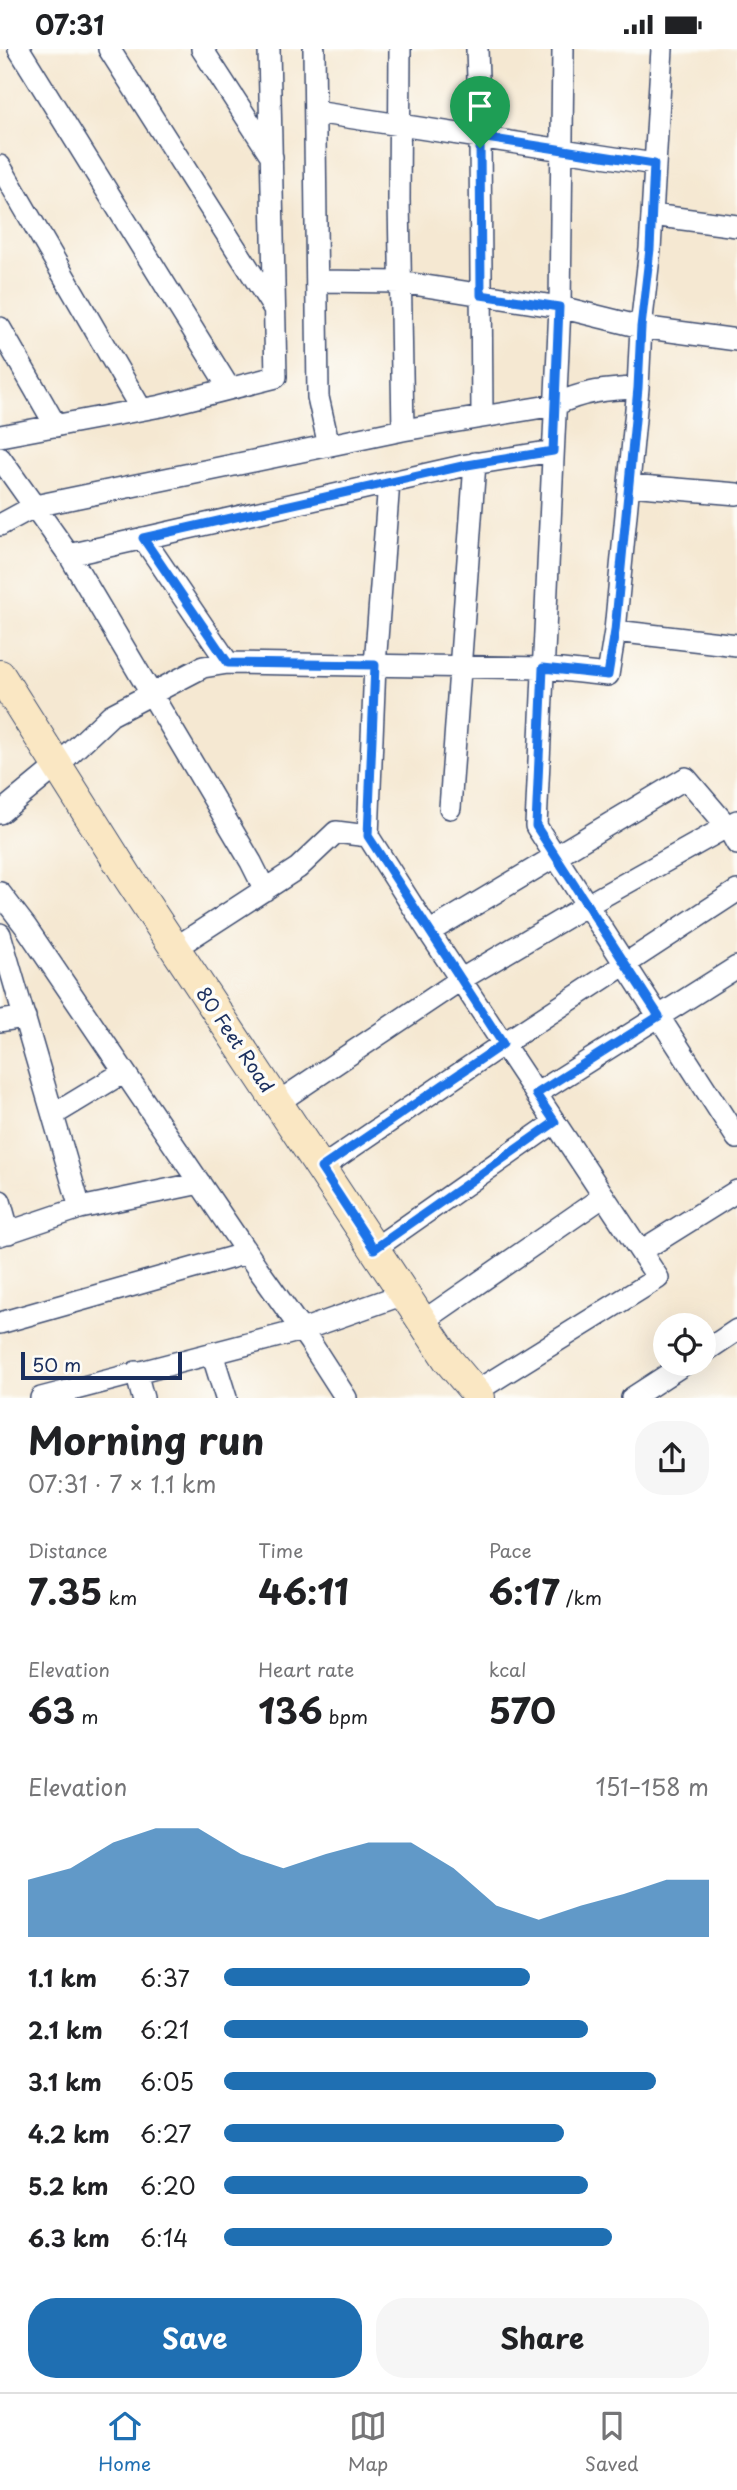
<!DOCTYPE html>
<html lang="en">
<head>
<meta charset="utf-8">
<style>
  :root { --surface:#fff; --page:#f6f6f6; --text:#202124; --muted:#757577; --line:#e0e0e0; --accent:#1f6fb2 }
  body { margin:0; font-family:"Playpen Sans",sans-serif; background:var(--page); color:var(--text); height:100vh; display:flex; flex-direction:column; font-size:26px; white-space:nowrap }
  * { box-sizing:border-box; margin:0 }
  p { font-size:23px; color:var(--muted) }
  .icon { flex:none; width:38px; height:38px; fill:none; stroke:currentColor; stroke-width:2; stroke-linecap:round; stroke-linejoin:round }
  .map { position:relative; height:1349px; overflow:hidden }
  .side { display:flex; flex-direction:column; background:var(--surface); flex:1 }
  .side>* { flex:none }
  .fabs { position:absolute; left:653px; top:1264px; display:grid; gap:14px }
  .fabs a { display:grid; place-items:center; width:63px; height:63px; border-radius:50%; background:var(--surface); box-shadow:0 7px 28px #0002; font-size:35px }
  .scale { position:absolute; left:21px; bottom:18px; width:161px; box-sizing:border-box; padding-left:7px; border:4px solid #1b2f5e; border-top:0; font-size:19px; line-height:24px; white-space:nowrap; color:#1b2f5e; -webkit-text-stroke:5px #fdfcf7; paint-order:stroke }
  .pin { position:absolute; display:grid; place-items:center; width:60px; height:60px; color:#fff; margin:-72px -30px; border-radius:50% 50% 50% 0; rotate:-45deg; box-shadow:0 0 7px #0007 }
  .pin .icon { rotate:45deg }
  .round { display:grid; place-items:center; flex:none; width:74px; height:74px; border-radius:28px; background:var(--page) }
  .head { display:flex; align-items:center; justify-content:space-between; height:119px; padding:0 28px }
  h1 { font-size:38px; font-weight:700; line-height:52px }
  .stats { display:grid; grid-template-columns:repeat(3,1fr); gap:10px; height:119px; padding:7px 28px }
  .stats div { display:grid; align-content:center }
  .stats b { font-size:35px; font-weight:700 }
  .stats small { font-size:19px; font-weight:400 }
  .stats p { font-size:19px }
  .chart { height:196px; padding:14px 28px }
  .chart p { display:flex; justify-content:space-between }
  .chart svg { width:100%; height:126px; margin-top:7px; fill:var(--accent); opacity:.7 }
  .button { display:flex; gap:14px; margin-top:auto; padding:14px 28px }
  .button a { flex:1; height:80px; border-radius:28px; background:var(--accent); color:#fff; font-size:28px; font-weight:700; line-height:80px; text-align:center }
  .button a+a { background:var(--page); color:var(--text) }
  ul { padding:0 28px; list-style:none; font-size:23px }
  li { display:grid; grid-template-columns:112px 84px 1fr; align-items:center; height:52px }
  li i { height:18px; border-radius:9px; background:var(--accent) }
  .status { display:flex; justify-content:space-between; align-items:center; height:49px; padding:0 35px; background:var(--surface); direction:ltr }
  .status svg { height:19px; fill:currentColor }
  .menu { display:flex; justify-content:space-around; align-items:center; height:98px; border-top:2px solid var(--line); background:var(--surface); font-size:19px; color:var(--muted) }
  .menu a { display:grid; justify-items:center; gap:4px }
  .menu .active { color:var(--accent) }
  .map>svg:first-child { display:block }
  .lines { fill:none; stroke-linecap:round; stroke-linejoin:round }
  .street-casing { stroke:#3c4b6f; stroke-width:24 }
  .secondary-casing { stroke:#3c4b6f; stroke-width:32 }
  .street { stroke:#fff; stroke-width:21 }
  .secondary { stroke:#fae7c3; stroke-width:30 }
  .route-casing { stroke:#fff; stroke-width:14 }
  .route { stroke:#1a73e8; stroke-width:9 }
  .labels { text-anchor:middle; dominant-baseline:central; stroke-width:7; stroke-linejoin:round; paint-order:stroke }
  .street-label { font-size:19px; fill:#1b2f5e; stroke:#fdfcf7 }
</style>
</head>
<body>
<div class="status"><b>07:31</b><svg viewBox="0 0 49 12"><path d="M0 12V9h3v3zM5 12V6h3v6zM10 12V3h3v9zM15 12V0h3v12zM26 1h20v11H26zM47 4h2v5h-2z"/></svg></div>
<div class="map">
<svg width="737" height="1349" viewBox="0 0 737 1349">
  <rect width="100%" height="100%" fill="#fdfcf7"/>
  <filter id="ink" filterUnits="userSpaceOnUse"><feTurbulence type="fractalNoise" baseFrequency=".0143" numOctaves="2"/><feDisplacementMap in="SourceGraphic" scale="14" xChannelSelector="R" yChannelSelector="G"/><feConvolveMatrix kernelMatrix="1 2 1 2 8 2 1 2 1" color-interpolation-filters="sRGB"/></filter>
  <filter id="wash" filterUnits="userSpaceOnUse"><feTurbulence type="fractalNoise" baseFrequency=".00686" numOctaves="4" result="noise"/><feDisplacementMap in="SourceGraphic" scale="28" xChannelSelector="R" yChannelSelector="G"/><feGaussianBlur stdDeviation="1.57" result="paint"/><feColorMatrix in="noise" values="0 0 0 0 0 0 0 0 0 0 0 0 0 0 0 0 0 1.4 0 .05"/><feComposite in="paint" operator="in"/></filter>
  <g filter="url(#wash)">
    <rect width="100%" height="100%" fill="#f5e8d2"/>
  </g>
  <g filter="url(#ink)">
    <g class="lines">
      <defs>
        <path id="street" d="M19,0L229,339
          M109,0L273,258
          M202,0L272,108
          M314,0L318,348L329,397
          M400,0L399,150L403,381
          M477,0L480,88L482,366
          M563,0L560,258L536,777L737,1089
          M315,63L654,115
          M0,117L141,360
          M652,166L737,177
          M317,232L400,233L560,258L641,278L737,291
          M0,279L56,377
          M0,387L161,357L276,328L269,0
          M0,409L69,506L251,813L265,841
          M389,433L375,616L368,787L429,883L658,1229L475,1343
          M629,436L737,445
          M0,476L35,457L403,381L555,356C583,342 608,340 638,339
          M143,489L228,614
          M69,506L467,416L553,402
          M615,582L638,339L641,278L650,200L662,0
          M450,759L475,414
          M0,764L57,717L111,666L203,618L228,614L543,619L608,626L615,582L737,596
          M0,844L26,878L258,1220L310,1293L346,1349
          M429,883L686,729L727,777L737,795
          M0,885L80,1159
          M175,899L298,819L336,783L368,787
          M0,972L25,968
          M536,1045L737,918
          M277,1054L460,931L587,856L737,772
          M53,1066L124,1023
          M321,1119L503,995L737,842
          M0,1152L9,1184
          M0,1186L80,1159L200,1134
          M374,1200L555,1073
          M641,1202L737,1142
          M422,1273L604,1147
          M0,1274L247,1204
          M704,1303L737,1281
          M212,1304L226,1349
          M136,1323L143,1349
          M41,1349L302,1281L404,1245
          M632,1349L686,1314"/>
        <path id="secondary" d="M0,626L129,830L448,1311L480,1349"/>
      </defs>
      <!-- street casing -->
      <use href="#street" class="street-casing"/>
      <!-- secondary casing -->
      <use href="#secondary" class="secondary-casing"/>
      <!-- street -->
      <use href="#street" class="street"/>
      <!-- secondary -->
      <use href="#secondary" class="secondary"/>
    </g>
  </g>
  <g class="lines" filter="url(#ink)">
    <defs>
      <path id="route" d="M480,88L654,115L650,200L641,278L638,339L615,582L608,626L543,619L536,777L659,967L536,1045L555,1073L374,1200L321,1119L503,995L368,787L375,616L228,614L143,489L467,416L553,402L559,258L481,246Z"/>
    </defs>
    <!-- route casing -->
    <use href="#route" class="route-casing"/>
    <!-- route -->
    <use href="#route" class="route"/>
  </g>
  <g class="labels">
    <!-- street labels -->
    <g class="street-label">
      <text transform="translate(236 990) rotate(56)">80 Feet Road</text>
    </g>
  </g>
</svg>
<div class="fabs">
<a><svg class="icon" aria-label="locate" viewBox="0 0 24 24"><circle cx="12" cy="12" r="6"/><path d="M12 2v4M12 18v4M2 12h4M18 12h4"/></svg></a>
</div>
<div class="scale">50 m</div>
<div class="pin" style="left:480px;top:99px;background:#1e9e55"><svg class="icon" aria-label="arrive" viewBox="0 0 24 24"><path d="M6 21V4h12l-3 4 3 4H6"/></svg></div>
</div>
<section class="side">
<div class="head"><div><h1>Morning run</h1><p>07:31 · 7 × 1.1 km</p></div><a class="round"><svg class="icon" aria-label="share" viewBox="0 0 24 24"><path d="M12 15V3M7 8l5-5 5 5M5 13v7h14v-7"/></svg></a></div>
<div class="stats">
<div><p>Distance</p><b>7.35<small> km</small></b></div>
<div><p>Time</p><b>46:11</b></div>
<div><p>Pace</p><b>6:17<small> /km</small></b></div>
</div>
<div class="stats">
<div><p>Elevation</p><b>63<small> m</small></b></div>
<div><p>Heart rate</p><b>136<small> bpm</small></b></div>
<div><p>kcal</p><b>570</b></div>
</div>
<div class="chart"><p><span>Elevation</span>151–158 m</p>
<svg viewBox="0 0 160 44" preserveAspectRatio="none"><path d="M0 44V24L10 20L20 11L30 6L40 6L50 15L60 20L70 15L80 11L90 11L100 20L110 33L120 38L130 33L140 29L150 24L160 24V44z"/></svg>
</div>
<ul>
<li><b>1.1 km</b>6:37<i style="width:63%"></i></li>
<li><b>2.1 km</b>6:21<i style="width:75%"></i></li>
<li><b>3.1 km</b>6:05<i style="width:89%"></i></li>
<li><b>4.2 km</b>6:27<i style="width:70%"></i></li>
<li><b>5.2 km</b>6:20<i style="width:75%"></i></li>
<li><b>6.3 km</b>6:14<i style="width:80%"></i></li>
</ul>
<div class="button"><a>Save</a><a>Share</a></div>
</section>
<nav class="menu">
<a class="active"><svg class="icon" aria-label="home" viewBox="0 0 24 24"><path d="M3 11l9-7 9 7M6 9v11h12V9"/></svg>Home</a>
<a><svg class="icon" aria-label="map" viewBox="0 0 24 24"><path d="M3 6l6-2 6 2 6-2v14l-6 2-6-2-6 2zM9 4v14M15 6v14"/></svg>Map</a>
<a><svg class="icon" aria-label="saved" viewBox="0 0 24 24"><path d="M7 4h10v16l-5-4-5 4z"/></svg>Saved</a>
</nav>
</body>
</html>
